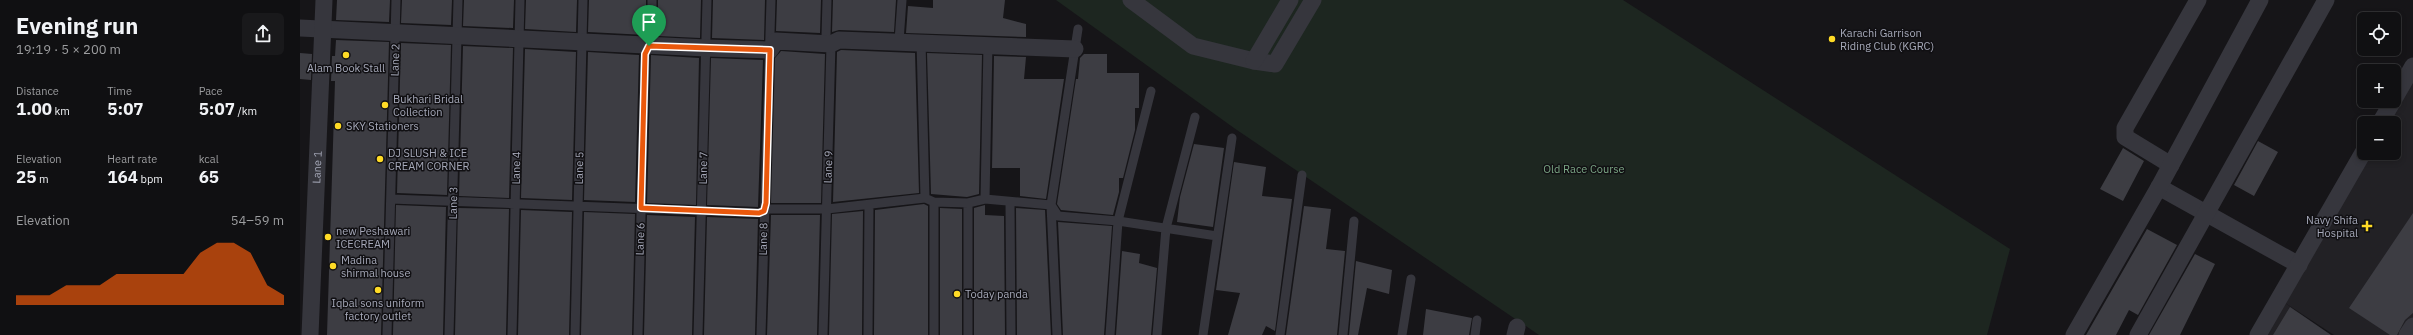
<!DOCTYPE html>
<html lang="en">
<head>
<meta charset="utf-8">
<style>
  :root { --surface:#101012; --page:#19191b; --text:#f1f3f6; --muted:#9c9d9f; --line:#303032; --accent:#ea580c }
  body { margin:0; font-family:"IBM Plex Sans",sans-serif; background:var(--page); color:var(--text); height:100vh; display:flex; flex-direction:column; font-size:15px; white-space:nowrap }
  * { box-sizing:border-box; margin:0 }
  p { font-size:13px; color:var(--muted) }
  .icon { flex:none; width:22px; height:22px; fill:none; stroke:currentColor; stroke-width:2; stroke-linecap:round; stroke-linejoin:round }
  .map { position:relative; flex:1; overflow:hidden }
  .side { display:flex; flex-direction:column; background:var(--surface); width:300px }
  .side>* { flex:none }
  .controls { position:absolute; left:2057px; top:12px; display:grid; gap:8px }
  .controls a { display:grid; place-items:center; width:44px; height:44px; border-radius:6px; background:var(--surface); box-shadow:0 2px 6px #0003,0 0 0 1px var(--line); font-size:20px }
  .pin { position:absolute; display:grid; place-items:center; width:34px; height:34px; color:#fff; margin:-41px -17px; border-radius:50% 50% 50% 0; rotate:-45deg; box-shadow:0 0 4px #0007 }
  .pin .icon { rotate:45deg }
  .round { display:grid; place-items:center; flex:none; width:42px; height:42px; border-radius:6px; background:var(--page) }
  .overview { display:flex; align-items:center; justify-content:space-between; height:68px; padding:0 16px }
  h1 { font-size:22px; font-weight:700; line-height:30px }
  .metrics { display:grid; grid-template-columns:repeat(3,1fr); gap:6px; height:68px; padding:4px 16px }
  .metrics div { display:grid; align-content:center }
  .metrics b { font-size:17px; font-weight:700 }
  .metrics small { font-size:11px; font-weight:400 }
  .metrics p { font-size:11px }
  .chart { height:112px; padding:8px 16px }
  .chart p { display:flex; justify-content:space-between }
  .chart svg { width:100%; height:72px; margin-top:4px; fill:var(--accent); opacity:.7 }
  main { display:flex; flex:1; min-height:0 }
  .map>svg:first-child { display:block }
  .built { fill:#222125 }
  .green { fill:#1d2620 }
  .building { fill:#3d3d43 }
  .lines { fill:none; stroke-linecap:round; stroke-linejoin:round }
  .lane { stroke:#36363d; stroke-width:9 }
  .street { stroke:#36363d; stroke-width:17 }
  .route-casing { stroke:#fff; stroke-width:8 }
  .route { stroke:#ea580c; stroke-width:5 }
  .poi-dot { fill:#ffdb26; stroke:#111013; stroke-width:1.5 }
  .labels { text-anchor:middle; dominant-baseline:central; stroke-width:3; stroke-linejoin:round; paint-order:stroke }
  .poi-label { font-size:11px; fill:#a6a9b9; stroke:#111013; text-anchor:start }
  .street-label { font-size:11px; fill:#a6a9b9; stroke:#111013 }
  .park-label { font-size:11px; fill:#7ba685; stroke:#111013 }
</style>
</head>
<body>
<main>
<section class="side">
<div class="overview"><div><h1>Evening run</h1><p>19:19 · 5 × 200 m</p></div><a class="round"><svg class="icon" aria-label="share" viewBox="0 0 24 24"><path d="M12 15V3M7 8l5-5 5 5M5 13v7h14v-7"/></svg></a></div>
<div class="metrics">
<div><p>Distance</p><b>1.00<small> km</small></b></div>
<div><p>Time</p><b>5:07</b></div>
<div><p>Pace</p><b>5:07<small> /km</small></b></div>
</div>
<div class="metrics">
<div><p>Elevation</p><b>25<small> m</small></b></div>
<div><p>Heart rate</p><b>164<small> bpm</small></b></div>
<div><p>kcal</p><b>65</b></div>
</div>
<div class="chart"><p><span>Elevation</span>54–59 m</p>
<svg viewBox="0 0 160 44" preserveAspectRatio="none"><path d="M0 44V38L10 38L20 38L30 32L40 32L50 32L60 25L70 25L80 25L90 25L100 25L110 12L120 6L130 6L140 12L150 32L160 38V44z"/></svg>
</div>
</section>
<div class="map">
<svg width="2113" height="335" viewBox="0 0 2113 335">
  <rect width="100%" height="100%" fill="#161518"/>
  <!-- built -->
  <path class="built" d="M2113,65V335H2034L1982,301L2031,335H1950L2064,153H2094V123H2080Z"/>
  <!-- green -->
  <path class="green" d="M756,0H1323L1710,249L1687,335H1239L934,128Z"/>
  <!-- building -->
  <path class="building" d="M37,0H90L89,22L36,20Z
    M102,0H152L151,25L101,23Z
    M164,0H214L213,28L163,26Z
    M226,0H277L276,32L225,29Z
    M289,0H346V35L288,32Z
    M358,0H401L400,38L358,36Z
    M413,0H465L464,40L412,38Z
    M477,0H521L520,33L476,31Z
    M533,0H596L594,32L539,30L532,32Z
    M633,0H705L703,18L726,24V37L606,33L608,6L633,8Z
    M36,40L89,42L81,335H27L35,81H31L32,56H35Z
    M101,43L151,45L147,195L97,193Z
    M163,46L213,48L209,198L159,196Z
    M225,49L276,52L272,200L221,198Z
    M541,50L615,53L619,193L533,202L537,52Z
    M481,51L525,54L521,203H471L475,58Z
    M288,52L339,55L335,202L284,200Z
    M0,53L12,54L11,80L0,79Z
    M627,53L682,55L679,194L667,197L631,194Z
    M784,54H807V73H839V108H835V130L823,178H819V192L813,215L761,210L757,204L776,79H778L780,58Z
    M351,55L399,58L396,205L347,203Z
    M694,56L726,57L724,79H764L746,199L720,196V168H692Z
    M411,58L463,60L458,207L407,205Z
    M1958,141L1978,152L1954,196L1934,185Z
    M894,144L924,148L913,227L877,222L880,197Z
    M1823,148L1844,161L1823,201L1800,189Z
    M934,162L966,167L962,196L992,199L975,331L966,326L962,335H928L940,293L916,290Z
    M624,204L628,206V335H574L575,210Z
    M96,205L146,207L143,335H93Z
    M685,205V215L704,216L705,335H674V208Z
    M1004,206L1031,209L1026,249L1045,251L1037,335H986Z
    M158,208L209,209L206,335H155Z
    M640,208L662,209V335H640Z
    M716,208L745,210L751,335H717Z
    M221,210L272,212L269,335H218Z
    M563,211L562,335H529L532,214Z
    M284,212L335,214L332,335H281Z
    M2113,213V313L2105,320L2097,335H2090L2049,308Z
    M347,215L395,217L392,335H344Z
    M471,215H520L517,335H467Z
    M407,217L458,219L455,335H404Z
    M758,222L812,226L804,335H763Z
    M1847,229L1877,245L1838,315L1829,310L1816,335H1786Z
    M822,251L840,254L839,263L857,268L851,335H816Z
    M1895,254L1915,264L1880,335H1849Z
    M1056,261L1092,270L1089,294L1067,288L1058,335H1049Z
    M1990,307L2031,335H1973Z
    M1126,309L1172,318L1169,335H1123Z"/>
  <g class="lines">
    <!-- lane -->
    <path class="lane" d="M599,41L602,0
      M621,41L625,198
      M91,199L459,213L469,209H527L625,198L634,202L668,203L685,199L751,205L758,216L818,221L917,236
      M685,199L688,44
      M634,202V335
      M710,203L711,335
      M87,335L96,0
      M149,335L158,0
      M212,335L220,0
      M275,335L283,0
      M338,335L345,54L352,40V0
      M398,335L407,0
      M461,335L471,0
      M523,335L531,44L526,36L527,0
      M568,335L569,205
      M668,335V203
      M757,335L751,205L778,29
      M810,335L818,221L851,91
      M857,335L866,228L895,117
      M903,335L932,138
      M980,335L1002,175
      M1043,335L1054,221
      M1102,335L1111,279
      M1175,335L1177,320"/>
    <!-- street -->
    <g class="street">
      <path d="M831,0L893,46L954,61L975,64L1013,0"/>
      <path d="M0,28L406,48L470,50L476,41L531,44L539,40L775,49"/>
      <path d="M954,61L990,0"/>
      <path d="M2094,99L2113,66"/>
      <path d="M2080,123L2093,101"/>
      <path d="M1871,165L1825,137V128L1898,0"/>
      <path d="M1859,187L1999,265"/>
      <path id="s1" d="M10,335L24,0"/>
      <path d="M1215,335L1217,327"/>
      <path d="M1774,335L1859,187L1960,0"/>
      <path d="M1838,335L2026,0"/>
      <path d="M1958,335L2064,151"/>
      <path d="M2107,335L2113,326"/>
    </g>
  </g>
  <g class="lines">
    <defs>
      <path id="route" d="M349,46L470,50L466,203L464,211L459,213L341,208L345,54Z"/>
    </defs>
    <!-- route casing -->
    <use href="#route" class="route-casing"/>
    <!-- route -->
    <use href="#route" class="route"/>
  </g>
  <!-- markers -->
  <g class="poi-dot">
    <circle cx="1532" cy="39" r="4"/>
    <circle cx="46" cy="55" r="4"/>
    <circle cx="85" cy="105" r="4"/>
    <circle cx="38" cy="126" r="4"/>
    <circle cx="80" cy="159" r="4"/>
    <path d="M2065 220h4v4h4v4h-4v4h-4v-4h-4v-4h4z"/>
    <circle cx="28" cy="237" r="4"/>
    <circle cx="33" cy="266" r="4"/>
    <circle cx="78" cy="290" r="4"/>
    <circle cx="657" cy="294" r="4"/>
  </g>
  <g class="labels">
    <!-- poi labels -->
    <g class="poi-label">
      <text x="1540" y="33">Karachi Garrison<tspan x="1540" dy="13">Riding Club (KGRC)</tspan></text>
      <text x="46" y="68" text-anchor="middle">Alam Book Stall</text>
      <text x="93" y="99">Bukhari Bridal<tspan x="93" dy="13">Collection</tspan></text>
      <text x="46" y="126">SKY Stationers</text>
      <text x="88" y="153">DJ SLUSH &amp; ICE<tspan x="88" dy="13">CREAM CORNER</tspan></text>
      <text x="2058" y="220" text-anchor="end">Navy Shifa<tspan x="2058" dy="13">Hospital</tspan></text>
      <text x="36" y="231">new Peshawari<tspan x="36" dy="13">ICECREAM</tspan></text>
      <text x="41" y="260">Madina<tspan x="41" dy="13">shirmal house</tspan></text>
      <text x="665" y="294">Today panda</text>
      <text x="78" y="303" text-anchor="middle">Iqbal sons uniform<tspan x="78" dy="13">factory outlet</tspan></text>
    </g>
    <!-- street labels -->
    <g class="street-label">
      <text transform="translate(95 60) rotate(-88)">Lane 2</text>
      <text stroke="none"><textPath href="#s1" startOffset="168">Lane 1</textPath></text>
      <text transform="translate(528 167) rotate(-88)">Lane 9</text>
      <text transform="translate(216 168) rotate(-89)">Lane 4</text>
      <text transform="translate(279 168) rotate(-89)">Lane 5</text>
      <text transform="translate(403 168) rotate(-89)">Lane 7</text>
      <text transform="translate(153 203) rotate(-89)">Lane 3</text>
      <text transform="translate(340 239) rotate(-88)">Lane 6</text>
      <text transform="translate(463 239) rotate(-89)">Lane 8</text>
    </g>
    <!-- park labels -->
    <g class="park-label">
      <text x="1284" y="169">Old Race Course</text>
    </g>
  </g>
</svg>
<div class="controls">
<a><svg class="icon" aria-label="locate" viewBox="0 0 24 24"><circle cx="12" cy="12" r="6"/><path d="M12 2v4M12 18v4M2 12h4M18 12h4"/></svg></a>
<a>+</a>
<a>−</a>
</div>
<div class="pin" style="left:349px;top:46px;background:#1e9e55"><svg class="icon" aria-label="arrive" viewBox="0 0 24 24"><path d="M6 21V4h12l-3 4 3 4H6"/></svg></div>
</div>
</main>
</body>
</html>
